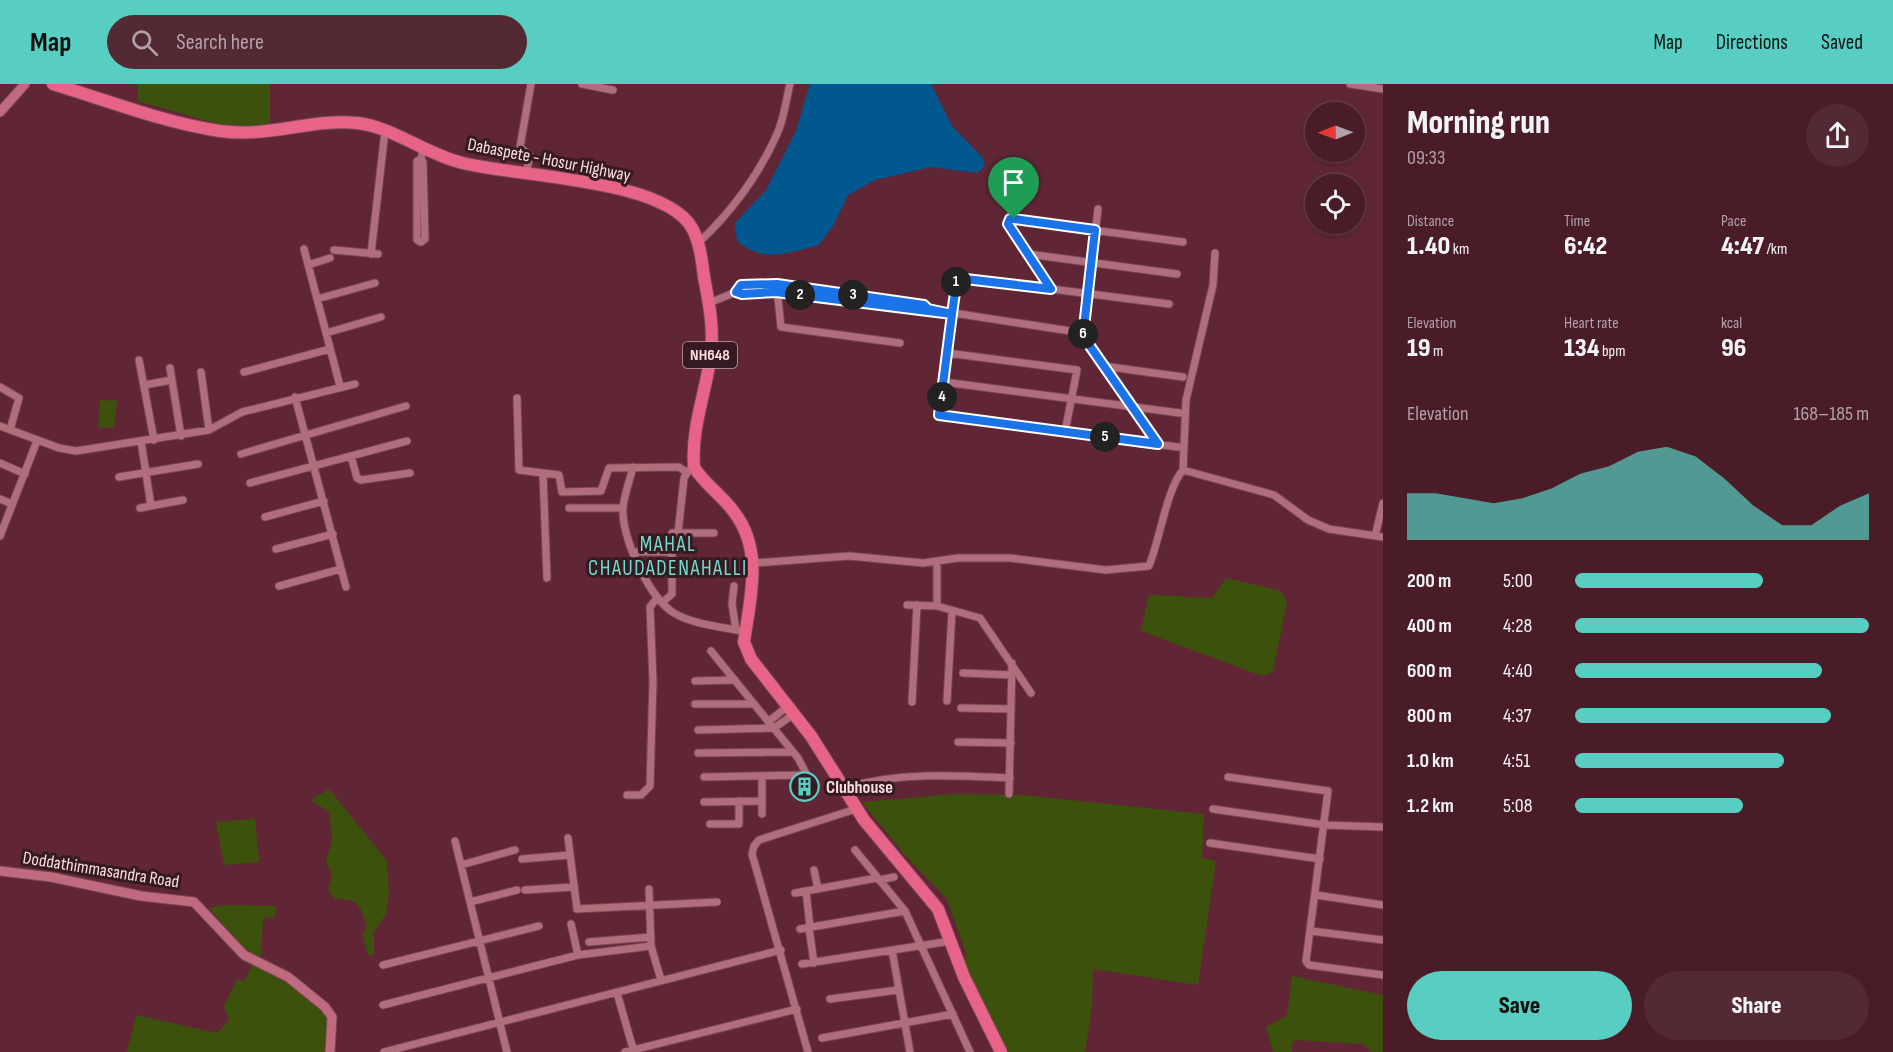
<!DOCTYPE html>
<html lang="en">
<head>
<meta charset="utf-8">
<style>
  :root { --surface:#491c28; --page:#532934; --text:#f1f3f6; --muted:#b1a1a8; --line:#613a45; --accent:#57cec1 }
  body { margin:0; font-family:"Sofia Sans Condensed",sans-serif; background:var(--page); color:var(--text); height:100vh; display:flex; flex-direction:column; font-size:22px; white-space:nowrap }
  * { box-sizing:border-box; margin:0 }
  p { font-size:20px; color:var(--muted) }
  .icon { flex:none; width:33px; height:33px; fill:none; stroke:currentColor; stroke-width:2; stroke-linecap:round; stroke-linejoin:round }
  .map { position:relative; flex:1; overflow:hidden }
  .sheet { display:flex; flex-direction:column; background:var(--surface); width:510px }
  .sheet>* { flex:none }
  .needle { width:39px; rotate:269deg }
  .controls { position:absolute; left:1305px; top:18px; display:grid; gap:12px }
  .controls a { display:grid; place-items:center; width:60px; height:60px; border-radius:50%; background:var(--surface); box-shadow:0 3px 9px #0003,0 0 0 2px var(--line); font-size:30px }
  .pin { position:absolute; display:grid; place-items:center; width:51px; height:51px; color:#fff; margin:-62px -26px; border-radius:50% 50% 50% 0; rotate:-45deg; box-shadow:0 0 6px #0007 }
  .pin .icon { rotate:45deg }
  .km { position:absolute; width:30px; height:30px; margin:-15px; border-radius:50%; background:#222; color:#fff; font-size:16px; line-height:30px; text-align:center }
  .round { display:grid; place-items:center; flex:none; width:63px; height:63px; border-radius:32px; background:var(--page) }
  .head { display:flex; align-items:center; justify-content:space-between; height:102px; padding:0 24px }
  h1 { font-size:33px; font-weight:800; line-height:45px }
  .figures { display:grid; grid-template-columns:repeat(3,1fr); gap:9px; height:102px; padding:6px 24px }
  .figures div { display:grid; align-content:center }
  .figures b { font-size:26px; font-weight:800 }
  .figures small { font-size:16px; font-weight:400 }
  .figures p { font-size:16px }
  .chart { height:168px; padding:12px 24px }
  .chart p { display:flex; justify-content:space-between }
  .chart svg { width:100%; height:108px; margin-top:6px; fill:var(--accent); opacity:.7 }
  .button { display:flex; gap:12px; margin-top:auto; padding:12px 24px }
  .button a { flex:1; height:69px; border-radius:36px; background:var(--accent); color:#111; font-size:24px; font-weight:800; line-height:69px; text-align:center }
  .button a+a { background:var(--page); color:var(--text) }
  ul { padding:0 24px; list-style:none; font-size:20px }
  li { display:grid; grid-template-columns:96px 72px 1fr; align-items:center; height:45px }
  li i { height:15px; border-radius:8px; background:var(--accent) }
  header { display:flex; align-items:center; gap:36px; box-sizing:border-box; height:84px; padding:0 30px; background:var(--accent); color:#111 }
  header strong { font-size:28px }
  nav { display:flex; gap:33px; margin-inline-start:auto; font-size:21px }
  .search { width:420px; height:54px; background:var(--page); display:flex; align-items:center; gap:15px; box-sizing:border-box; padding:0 21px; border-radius:33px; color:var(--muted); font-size:22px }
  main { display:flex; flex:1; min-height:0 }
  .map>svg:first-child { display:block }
  .green { fill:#3c510c }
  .water { fill:#00588e }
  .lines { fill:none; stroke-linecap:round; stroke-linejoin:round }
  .street-casing { stroke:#774655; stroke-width:9 }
  .secondary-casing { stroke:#774655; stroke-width:11 }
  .highway-casing { stroke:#774655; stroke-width:14 }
  .street { stroke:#b06d7c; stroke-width:7 }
  .secondary { stroke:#c06a7f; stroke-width:9 }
  .highway { stroke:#e76387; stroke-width:12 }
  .route-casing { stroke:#fff; stroke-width:12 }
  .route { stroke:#1a73e8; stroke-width:8 }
  .labels { text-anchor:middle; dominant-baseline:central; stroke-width:6; stroke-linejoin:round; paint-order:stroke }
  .shield { fill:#351b21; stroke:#c0a2a8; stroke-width:1.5 }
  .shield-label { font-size:16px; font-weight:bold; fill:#fbdce2 }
  .street-label { font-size:18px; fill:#fbdce2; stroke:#351b21 }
  .poi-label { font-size:18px; font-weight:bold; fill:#fbdce2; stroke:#351b21; text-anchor:start }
  .quarter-label { font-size:21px; letter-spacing:1.5px; fill:#73dcd0; stroke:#351b21 }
</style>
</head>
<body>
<header>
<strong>Map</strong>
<div class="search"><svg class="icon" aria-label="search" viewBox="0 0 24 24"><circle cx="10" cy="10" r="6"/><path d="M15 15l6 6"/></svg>Search here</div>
<nav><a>Map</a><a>Directions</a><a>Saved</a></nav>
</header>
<main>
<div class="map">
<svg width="1383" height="968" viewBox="0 0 1383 968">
  <rect width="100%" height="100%" fill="#612636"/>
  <!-- green -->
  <path class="green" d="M138,0H270V44L218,40L138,17Z
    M100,316L117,317L114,344L98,343Z
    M1226,494L1281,507L1287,519L1273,588L1262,592L1141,547L1149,511L1212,514Z
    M329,705L387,777L389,810L386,830L374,848V871H368L362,849L367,845C361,823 360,814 335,815L328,806L332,790L326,777L332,755L329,728L311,716Z
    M955,710L1022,711L1204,730L1202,774L1216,777L1198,901L1093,885L1092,925L1085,968H1007L962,875L967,872L947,815L903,769L862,718Z
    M255,735L259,778L224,781L216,738Z
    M224,821L276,822L275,833L263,834L261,875L243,864L209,824Z
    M252,881C283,895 311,909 329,938L324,968H127L136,931L217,949L229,936L224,922L237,895L244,898Z
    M1292,892L1383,911V968H1372L1364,960L1296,956L1292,959V968H1273L1266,943L1287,931Z"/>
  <!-- water -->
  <path class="water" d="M810,0H931L952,42L982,73L985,82L977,89L931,83L875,96L848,111L833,142L819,161C786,169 766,180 737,157L735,139L766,106L796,47Z"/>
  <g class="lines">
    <defs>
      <path id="street" d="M582,0L613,6
        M1350,0L1383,5
        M421,75L423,78L425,155L421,158
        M526,89L530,72L520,63L531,0
        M1098,125L1083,252L1158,360
        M421,158L417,156V77L421,75L423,65
        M697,160C730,130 759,91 777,50C784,35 786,16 790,0
        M304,165L340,302
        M334,166L378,170
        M371,170L385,47
        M1028,170L1177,190
        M308,181L330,174
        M777,205L781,243L900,259
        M1051,205L1008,140L1010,135L1183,158
        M736,208L741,201L777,200L924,221L928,225
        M317,215L375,199
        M709,219L736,208L742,210L776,208L923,228L928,225L1083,249
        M1169,220L957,193L939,331L1178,363
        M326,249L381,233
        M947,269L1077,286L1065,348
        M139,276L154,356
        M1103,282L1183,293
        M170,284L181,352
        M201,288L209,346
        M244,288L330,265
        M944,298L1180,329
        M144,301L172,296
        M0,303L19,314L10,346
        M295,313L346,503
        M517,314L519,386L559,391L562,408L601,407L609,384L679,383L686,388
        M0,342L59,364L76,367L209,346L242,328L355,300
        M141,357L151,422
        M241,370L406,322
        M351,372L357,394L361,396L410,389
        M0,379L25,390
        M633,383C630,396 624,411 623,424C621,453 649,514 674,529C694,541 724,543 746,548
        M1183,386L1186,316L1213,201L1215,169
        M543,390L547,494
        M119,393L198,380
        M250,399L407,357
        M0,415L12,420
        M140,424L183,416
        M569,424H623
        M265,433L324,417
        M678,449L684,394L689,386
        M0,452L37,357
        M1375,452L1383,419
        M276,465L333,450
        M633,468H672
        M754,479L849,472L923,479L958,474H1010L1106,486L1149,482C1160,455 1167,404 1183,386L1274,411L1308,436L1329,445L1383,453
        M279,502L341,485
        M734,502L732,520L736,546
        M663,518L672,510V449H714
        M907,521L937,522L980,534L1031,609
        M937,522V483
        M711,567L798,674L809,695
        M963,589L1012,591
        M695,597L735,596
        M947,617L952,527
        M912,618L917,521
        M695,620H754
        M961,624L1011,625
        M768,638L788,622
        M698,646L774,644L794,630
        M958,658L1011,659
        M698,669L793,668
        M762,692V730
        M704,693L807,691
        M1228,693L1328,707L1306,877L1309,881L1383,891
        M843,704C897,688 954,691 1010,694
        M1009,710L1012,579
        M627,711H641L650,702L653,597L650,523L657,514
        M704,718L762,717
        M1213,725L1325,741L1383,743
        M710,740H739V717
        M568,754L577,825L717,818
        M455,757L507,968
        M1210,759L1320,775
        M855,766L905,827L970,968
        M522,775L570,771
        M461,781L515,766
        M814,786L818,805
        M879,796L894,793
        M649,805L651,862L661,896
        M525,806L574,803
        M806,807L810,843
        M795,809L877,794
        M1316,811L1383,821
        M470,818L517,806
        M571,840L578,871
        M809,844L814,879
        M800,845L905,827
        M1311,847L1383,856
        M589,858L651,853
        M892,866L910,968
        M802,880L951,857
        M383,881L539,842
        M617,909L634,968
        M830,915L898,906
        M383,921L578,871L651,862
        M822,954L953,930
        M384,968L781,866
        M625,968L797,925
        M808,968L752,770L754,762L759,756L856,725"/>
      <path id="secondary" d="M0,28L25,0
        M0,787L51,793L141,812L194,818L244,871L288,893L325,923L332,933L330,968"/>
      <path id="highway" d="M53,0C106,16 165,39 220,47C269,54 313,34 357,39C393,43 424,69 459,78C512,93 664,94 692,144C700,158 702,178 704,193C709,219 714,244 711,270C706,308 691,344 694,383C704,400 722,411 734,428C764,467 750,514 744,558L751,575L811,652L864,736L938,825L964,893L1001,968"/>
    </defs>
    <!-- street casing -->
    <use href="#street" class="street-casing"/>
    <!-- secondary casing -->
    <use href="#secondary" class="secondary-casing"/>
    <!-- highway casing -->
    <use href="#highway" class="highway-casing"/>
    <!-- street -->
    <use href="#street" class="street"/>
    <!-- secondary -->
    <use href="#secondary" class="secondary"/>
    <!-- highway -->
    <use href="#highway" class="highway"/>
  </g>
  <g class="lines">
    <defs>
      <path id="route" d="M1014,135H1010L1008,140L1051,205L957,194L952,230L776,208L742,210L736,208L741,201L777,200L924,221L928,225L952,230L939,331L1158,360L1083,252L1095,146L1014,135"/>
    </defs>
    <!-- route casing -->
    <use href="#route" class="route-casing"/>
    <!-- route -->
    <use href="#route" class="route"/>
  </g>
  <!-- icons -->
  <defs>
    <symbol id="building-ring" viewBox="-11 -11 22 22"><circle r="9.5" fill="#351b21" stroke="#57cec1" stroke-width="1.5"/><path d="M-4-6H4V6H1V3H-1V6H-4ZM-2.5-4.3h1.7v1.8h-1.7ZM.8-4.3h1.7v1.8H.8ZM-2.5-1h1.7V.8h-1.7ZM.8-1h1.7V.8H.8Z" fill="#57cec1"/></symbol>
  </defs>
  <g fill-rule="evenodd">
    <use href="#building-ring" x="788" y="686" width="33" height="33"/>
  </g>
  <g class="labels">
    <!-- shield labels -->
    <rect class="shield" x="683" y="258" width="54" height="26" rx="4.5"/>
    <g class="shield-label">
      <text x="710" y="271">NH648</text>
    </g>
    <!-- street labels -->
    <g class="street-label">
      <text transform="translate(549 76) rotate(11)">Dabaspete - Hosur Highway</text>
      <text transform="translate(101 786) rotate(9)">Doddathimmasandra Road</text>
    </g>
    <!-- poi labels -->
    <g class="poi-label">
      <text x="826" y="703">Clubhouse</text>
    </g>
    <!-- quarter labels -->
    <g class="quarter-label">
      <text x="668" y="460">MAHAL<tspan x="668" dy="24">CHAUDADENAHALLI</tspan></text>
    </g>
  </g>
</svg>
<div class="controls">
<a><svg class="needle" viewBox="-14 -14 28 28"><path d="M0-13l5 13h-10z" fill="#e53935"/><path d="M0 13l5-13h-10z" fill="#b1a1a8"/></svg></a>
<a><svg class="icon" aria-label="locate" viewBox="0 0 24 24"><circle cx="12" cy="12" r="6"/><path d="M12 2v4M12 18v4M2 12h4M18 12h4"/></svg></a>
</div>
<div class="pin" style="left:1014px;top:135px;background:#1e9e55"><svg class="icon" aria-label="arrive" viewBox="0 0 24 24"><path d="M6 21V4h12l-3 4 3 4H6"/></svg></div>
<b class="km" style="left:956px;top:198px">1</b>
<b class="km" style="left:800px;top:211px">2</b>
<b class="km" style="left:853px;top:211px">3</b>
<b class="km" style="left:942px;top:313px">4</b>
<b class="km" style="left:1105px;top:353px">5</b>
<b class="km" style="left:1083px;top:250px">6</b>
</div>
<section class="sheet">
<div class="head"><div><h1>Morning run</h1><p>09:33</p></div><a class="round"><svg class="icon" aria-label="share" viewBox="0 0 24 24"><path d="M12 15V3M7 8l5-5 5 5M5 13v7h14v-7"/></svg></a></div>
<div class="figures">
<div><p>Distance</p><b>1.40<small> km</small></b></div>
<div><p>Time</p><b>6:42</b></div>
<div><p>Pace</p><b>4:47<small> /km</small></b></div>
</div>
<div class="figures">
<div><p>Elevation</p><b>19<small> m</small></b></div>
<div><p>Heart rate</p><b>134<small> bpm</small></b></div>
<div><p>kcal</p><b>96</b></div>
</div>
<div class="chart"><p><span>Elevation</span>168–185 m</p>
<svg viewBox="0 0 160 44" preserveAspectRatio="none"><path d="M0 44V25L10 25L20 27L30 29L40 27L50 23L60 17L70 14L80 8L90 6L100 10L110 19L120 30L130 38L140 38L150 30L160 25V44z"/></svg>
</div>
<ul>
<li><b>200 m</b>5:00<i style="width:64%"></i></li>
<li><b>400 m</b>4:28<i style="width:100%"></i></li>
<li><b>600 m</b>4:40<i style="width:84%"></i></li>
<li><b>800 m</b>4:37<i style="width:87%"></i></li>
<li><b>1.0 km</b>4:51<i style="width:71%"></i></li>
<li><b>1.2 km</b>5:08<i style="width:57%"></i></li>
</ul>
<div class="button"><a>Save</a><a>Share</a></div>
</section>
</main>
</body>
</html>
